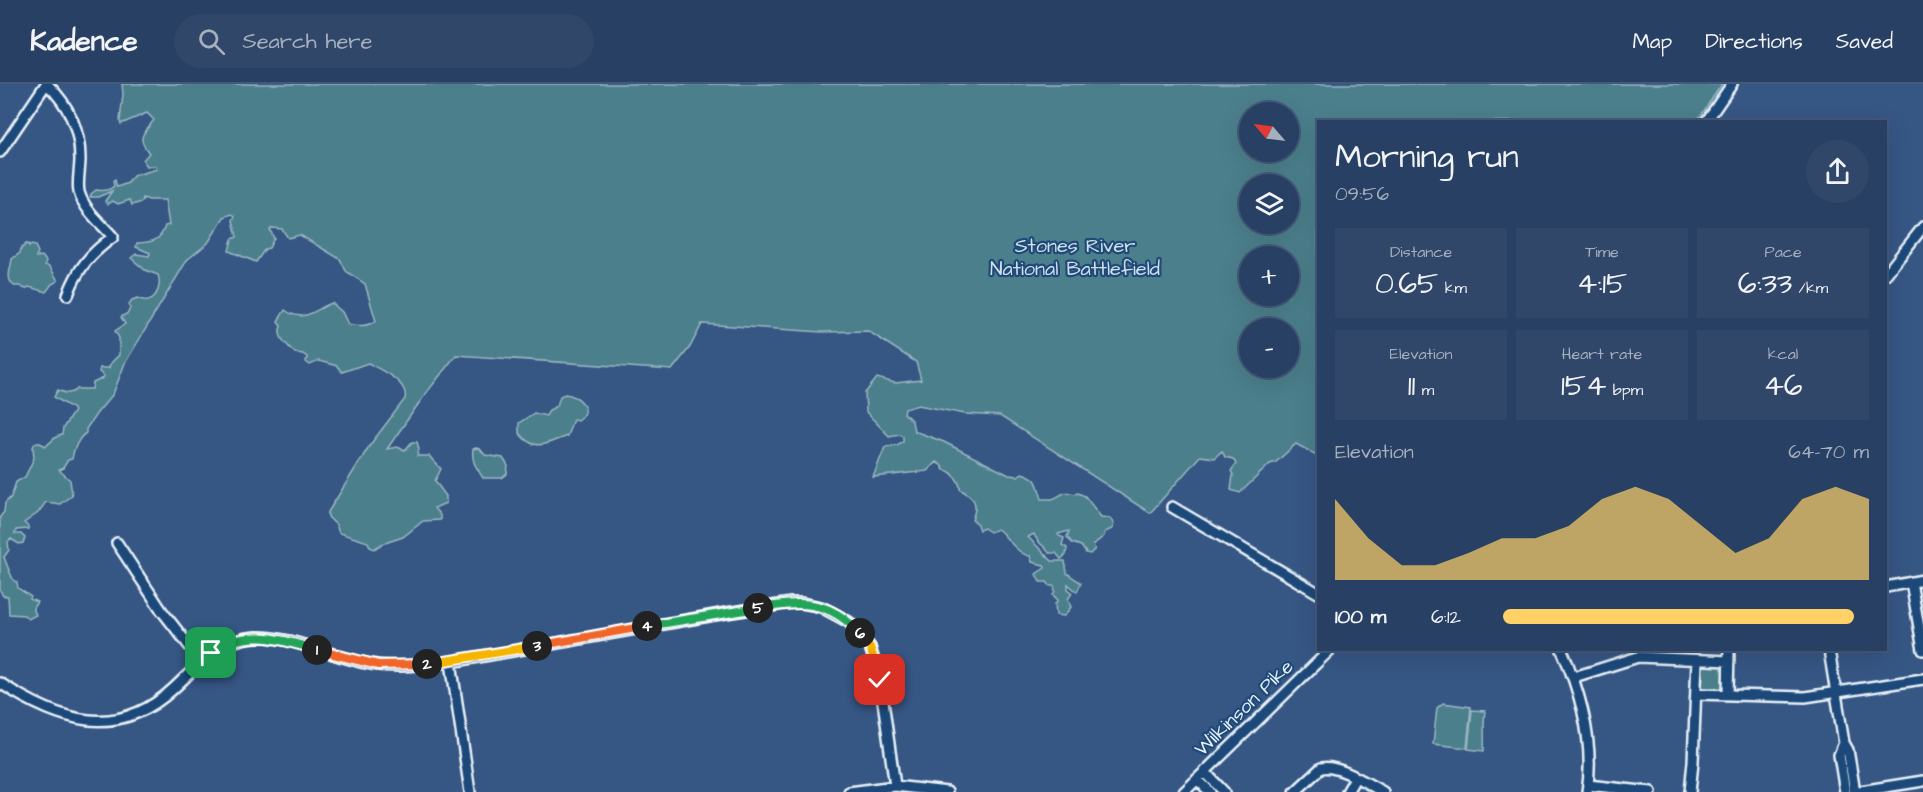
<!DOCTYPE html>
<html lang="en">
<head>
<meta charset="utf-8">
<style>
  :root { --surface:#284063; --page:#304769; --text:#f1f3f6; --muted:#a5afbe; --line:#445978; --accent:#ffd166 }
  body { margin:0; font-family:"Architects Daughter",sans-serif; background:var(--page); color:var(--text); height:100vh; display:flex; flex-direction:column; font-size:22px; white-space:nowrap }
  * { box-sizing:border-box; margin:0 }
  p { font-size:20px; color:var(--muted) }
  .icon { flex:none; width:33px; height:33px; fill:none; stroke:currentColor; stroke-width:2; stroke-linecap:round; stroke-linejoin:round }
  .map { position:relative; flex:1; overflow:hidden }
  .panel { position:absolute; left:1317px; top:36px; width:570px; height:531px; display:flex; flex-direction:column; background:var(--surface); border-radius:0px; box-shadow:0 6px 24px #0002,0 0 0 2px var(--line) }
  .panel>* { flex:none }
  .needle { width:39px; rotate:298deg }
  .buttons { position:absolute; left:1239px; top:18px; display:grid; gap:12px }
  .buttons a { display:grid; place-items:center; width:60px; height:60px; border-radius:50%; background:var(--surface); box-shadow:0 6px 24px #0002,0 0 0 2px var(--line); font-size:30px }
  .pin { position:absolute; display:grid; place-items:center; width:51px; height:51px; color:#fff; margin:-26px; border-radius:12px; box-shadow:0 3px 9px #0006 }
  .km { position:absolute; width:30px; height:30px; margin:-15px; border-radius:50%; background:#222; color:#fff; font-size:16px; line-height:30px; text-align:center }
  .round { display:grid; place-items:center; flex:none; width:63px; height:63px; border-radius:32px; background:var(--page) }
  .summary { display:flex; align-items:center; justify-content:space-between; height:102px; padding:0 18px }
  h1 { font-size:33px; font-weight:600; line-height:45px }
  .stats { display:grid; grid-template-columns:repeat(3,1fr); gap:9px; height:102px; padding:6px 18px }
  .stats div { display:grid; align-content:center; border-radius:0px; background:var(--page); text-align:center }
  .stats b { font-size:30px; font-weight:600 }
  .stats small { font-size:16px; font-weight:400 }
  .stats p { font-size:16px }
  .chart { height:168px; padding:12px 18px }
  .chart p { display:flex; justify-content:space-between }
  .chart svg { width:100%; height:108px; margin-top:6px; fill:var(--accent); opacity:.7 }
  ul { padding:0 18px; list-style:none; font-size:20px }
  li { display:grid; grid-template-columns:96px 72px 1fr; align-items:center; height:45px }
  li i { height:15px; border-radius:8px; background:var(--accent) }
  header { display:flex; align-items:center; gap:36px; box-sizing:border-box; height:84px; padding:0 30px; background:var(--surface); border-bottom:2px solid var(--line) }
  header strong { font-size:28px }
  nav { display:flex; gap:33px; margin-inline-start:auto; font-size:21px }
  .search { width:420px; height:54px; background:var(--page); display:flex; align-items:center; gap:15px; box-sizing:border-box; padding:0 21px; border-radius:33px; color:var(--muted); font-size:22px }
  .map>svg:first-child { display:block }
  .green { fill:#4c7f8c; stroke:#9ab8c2; stroke-width:1.5; fill-rule:evenodd }
  .lines { fill:none; stroke-linecap:round; stroke-linejoin:round }
  .minor-casing { stroke:#e8f1f8; stroke-width:14 }
  .minor { stroke:#1f4a7a; stroke-width:9 }
  .split-1-casing { stroke:#fff; stroke-width:12 }
  .split-2-casing { stroke:#fff; stroke-width:12 }
  .split-3-casing { stroke:#fff; stroke-width:12 }
  .split-4-casing { stroke:#fff; stroke-width:12 }
  .split-5-casing { stroke:#fff; stroke-width:12 }
  .split-6-casing { stroke:#fff; stroke-width:12 }
  .split-7-casing { stroke:#fff; stroke-width:12 }
  .split-1 { stroke:#22a559; stroke-width:8 }
  .split-2 { stroke:#f0652b; stroke-width:8 }
  .split-3 { stroke:#f5b400; stroke-width:8 }
  .split-4 { stroke:#f0652b; stroke-width:8 }
  .split-5 { stroke:#22a559; stroke-width:8 }
  .split-6 { stroke:#22a559; stroke-width:8 }
  .split-7 { stroke:#f5b400; stroke-width:8 }
  .labels { text-anchor:middle; dominant-baseline:central; stroke-width:4.5; stroke-linejoin:round; paint-order:stroke }
  .park-label { font-size:20px; fill:#d1e0e8; stroke:#1f4a7a }
  .street-label { font-size:20px; fill:#e8f1f8; stroke:#1f4a7a }
</style>
</head>
<body>
<header>
<strong>Kadence</strong>
<div class="search"><svg class="icon" aria-label="search" viewBox="0 0 24 24"><circle cx="10" cy="10" r="6"/><path d="M15 15l6 6"/></svg>Search here</div>
<nav><a>Map</a><a>Directions</a><a>Saved</a></nav>
</header>
<div class="map">
<svg width="1923" height="708" viewBox="0 0 1923 708">
  <rect width="100%" height="100%" fill="#365684"/>
  <filter id="ink" filterUnits="userSpaceOnUse"><feTurbulence type="fractalNoise" baseFrequency=".0167" numOctaves="2"/><feDisplacementMap in="SourceGraphic" scale="12" xChannelSelector="R" yChannelSelector="G"/><feConvolveMatrix kernelMatrix="1 2 1 2 8 2 1 2 1" color-interpolation-filters="sRGB"/></filter>
  <g filter="url(#ink)">
    <!-- green -->
    <path class="green" d="M122,0H1722L1697,37L1318,38V372L1296,360L1276,378L1270,380L1240,409L1231,406L1233,391L1231,387L1236,380L1233,375L1225,373L1222,367L1214,374L1200,372L1150,429L1000,332L965,330L918,321L905,325L904,329L912,337L914,347L944,358L1009,391L1018,392L1022,389C1039,394 1037,400 1042,415C1043,415 1052,415 1052,415C1061,413 1063,405 1074,410L1078,409L1085,412L1101,433L1110,434L1114,440L1112,445L1105,448L1104,452L1093,461L1095,465L1090,470L1086,469L1081,462L1072,459L1067,453L1069,447L1058,450L1059,452L1064,454L1062,461L1067,464L1066,471L1061,475L1056,469H1049C1045,462 1037,459 1034,450L1028,453L1052,477H1065L1067,489L1081,499L1077,508L1068,500V505L1072,509L1068,515L1071,523L1064,532L1056,531L1055,520L1058,516L1053,511L1055,507L1054,502H1050L1047,498H1040L1036,490L1045,484L1044,481L1032,478L1030,472C1019,471 1008,455 1000,447L997,445L990,448L984,444L979,446L976,438L972,436C979,418 974,414 960,405C960,397 951,386 944,386L941,381L936,378L927,387L873,393L885,363L897,361L903,357V352L899,350L889,352L866,328L865,309L877,294L895,299L921,296L916,278L868,247L822,248L702,240L690,263L672,286L456,271L424,312L387,365L397,363L405,366L412,358H417L419,365L417,372H429L441,385L435,397L446,412V419L434,424L440,431V436L423,437L403,453L382,460L374,465L370,463L368,458L339,449L336,441L328,433V428L370,361L405,315C409,298 381,286 368,279L342,288L337,282L319,277L310,281L306,278L307,273L303,270L295,269C288,261 276,254 281,242L278,237L285,226C304,240 315,225 332,219L342,228L348,240C358,242 366,243 376,237L365,200L346,187L340,175L300,151L288,154L282,145L272,144L270,146L274,154L269,164L265,165L256,178L229,167L232,155L237,153L233,136L235,132L232,130L224,133L208,159L187,176L125,279L113,310L97,329L86,345V349C79,353 73,366 72,375L68,376L63,384L59,386L70,396L72,411L60,420L46,418L38,429L24,439L28,442V445L16,446L15,450H21L25,454L23,459L19,460L11,455L8,458L9,466L4,473C7,481 10,490 14,497L17,498L18,504L31,513L30,515L37,518L33,524L36,531L28,535L24,531L9,530L8,512H3L0,506V433L4,428L5,419L11,413L16,398L25,393L34,374L33,363L35,359H40L46,362L56,353L62,351L63,344L74,327L72,324L54,313L58,306C65,310 71,311 77,305H92L93,299L103,294L104,292L99,288L100,284H109L110,280L119,271V254L115,247L125,240L121,233L128,229L130,224L129,220L132,216L138,214C153,223 163,204 158,191L145,186L131,174L136,170L149,172L150,169L136,163L137,159C152,158 160,158 165,142L169,141L165,116H149L143,114L142,118L132,121L130,116L118,120L113,117L108,120L105,117L112,107L98,113H90L91,110L96,106C103,107 109,107 114,102L113,97L115,96L117,103L128,99L133,92L157,85L155,82H147L143,76L149,69C136,53 143,50 154,36L147,29L121,40L120,37L123,10ZM1288,28V68H1250V28ZM1250,100H1288V140H1250ZM1250,172H1288V212H1250ZM1288,244V284H1250V244Z
      M26,160H28L29,163L31,161L35,162L38,168L36,173L42,172L46,177L45,181L50,183L58,197L52,200L46,208L29,203L25,205L20,202H14C5,194 11,185 12,175L20,169L21,165Z
      M565,310C579,312 594,324 578,336L573,335L567,352C547,359 535,369 519,349V339L534,329L546,332L549,326L557,322L560,312Z
      M476,364L480,365L485,371L503,374L508,382L507,390L502,394H483C477,384 471,378 473,365Z
      M1703,581H1721L1726,585L1725,603L1722,607L1702,605C1699,599 1699,586 1703,581Z
      M1443,619L1471,623L1467,664L1433,660L1437,624Z
      M1472,626L1485,627C1483,641 1485,653 1484,667L1468,665Z"/>
    <g class="lines">
      <defs>
        <path id="minor" d="M47,0C68,20 80,46 80,75C80,86 77,98 79,108C84,126 101,139 113,153C91,169 77,185 68,211
          M1706,38L1732,0
          M0,68L46,0
          M1886,190L1923,143
          M1172,423L1318,509
          M117,459L162,527L201,577
          M1911,498L1923,566
          M1886,503L1923,496
          M1562,566C1581,610 1595,659 1587,708
          M1829,566L1844,659L1848,666L1855,708
          M451,578L470,708
          M1574,593L1638,573L1729,577
          M0,599C57,636 116,658 173,605C199,581 218,556 255,553C287,551 332,572 365,579C393,585 422,581 451,578L726,529L791,519H802L821,523L849,538L870,563L880,596L895,702
          M1696,610L1805,613L1923,595
          M1728,610L1729,566
          M1844,659L1839,671L1845,708
          M1205,688L1224,708
          M1197,695L1210,708
          M1588,701L1651,708
          M849,708L895,702L947,708
          M1184,708L1330,566
          M1295,708L1321,684C1338,680 1368,700 1383,708
          M1347,708L1355,694
          M1690,708L1693,678L1697,576
          M1854,708L1923,697"/>
      </defs>
      <!-- minor casing -->
      <use href="#minor" class="minor-casing"/>
      <!-- minor -->
      <use href="#minor" class="minor"/>
    </g>
  </g>
  <g class="lines" filter="url(#ink)">
    <defs>
      <path id="split-1" d="M211,569C246,543 279,555 317,566"/>
      <path id="split-2" d="M317,566L378,581L427,580"/>
      <path id="split-3" d="M427,580L537,562"/>
      <path id="split-4" d="M537,562L647,542"/>
      <path id="split-5" d="M647,542L758,524"/>
      <path id="split-6" d="M758,524C801,518 827,514 860,549"/>
      <path id="split-7" d="M860,549L870,563L880,596"/>
    </defs>
    <!-- split-1 casing -->
    <use href="#split-1" class="split-1-casing"/>
    <!-- split-2 casing -->
    <use href="#split-2" class="split-2-casing"/>
    <!-- split-3 casing -->
    <use href="#split-3" class="split-3-casing"/>
    <!-- split-4 casing -->
    <use href="#split-4" class="split-4-casing"/>
    <!-- split-5 casing -->
    <use href="#split-5" class="split-5-casing"/>
    <!-- split-6 casing -->
    <use href="#split-6" class="split-6-casing"/>
    <!-- split-7 casing -->
    <use href="#split-7" class="split-7-casing"/>
    <!-- split-1 -->
    <use href="#split-1" class="split-1"/>
    <!-- split-2 -->
    <use href="#split-2" class="split-2"/>
    <!-- split-3 -->
    <use href="#split-3" class="split-3"/>
    <!-- split-4 -->
    <use href="#split-4" class="split-4"/>
    <!-- split-5 -->
    <use href="#split-5" class="split-5"/>
    <!-- split-6 -->
    <use href="#split-6" class="split-6"/>
    <!-- split-7 -->
    <use href="#split-7" class="split-7"/>
  </g>
  <g class="labels">
    <!-- park labels -->
    <g class="park-label">
      <text x="1075" y="162">Stones River<tspan x="1075" dy="23">National Battlefield</tspan></text>
    </g>
    <!-- street labels -->
    <g class="street-label">
      <text transform="translate(1244 624) rotate(-44)">Wilkinson Pike</text>
    </g>
  </g>
</svg>
<div class="buttons">
<a><svg class="needle" viewBox="-14 -14 28 28"><path d="M0-13l5 13h-10z" fill="#e53935"/><path d="M0 13l5-13h-10z" fill="#a5afbe"/></svg></a>
<a><svg class="icon" aria-label="layers" viewBox="0 0 24 24"><path d="M12 4l9 5-9 5-9-5zM3 14l9 5 9-5"/></svg></a>
<a>+</a>
<a>−</a>
</div>
<div class="pin" style="left:211px;top:569px;background:#1e9e55"><svg class="icon" aria-label="arrive" viewBox="0 0 24 24"><path d="M6 21V4h12l-3 4 3 4H6"/></svg></div>
<div class="pin" style="left:880px;top:596px;background:#d93025"><svg class="icon" aria-label="check" viewBox="0 0 24 24"><path d="M5 12l5 5 9-10"/></svg></div>
<b class="km" style="left:317px;top:566px">1</b>
<b class="km" style="left:427px;top:580px">2</b>
<b class="km" style="left:537px;top:562px">3</b>
<b class="km" style="left:647px;top:542px">4</b>
<b class="km" style="left:758px;top:524px">5</b>
<b class="km" style="left:860px;top:549px">6</b>
<section class="panel">
<div class="summary"><div><h1>Morning run</h1><p>09:56</p></div><a class="round"><svg class="icon" aria-label="share" viewBox="0 0 24 24"><path d="M12 15V3M7 8l5-5 5 5M5 13v7h14v-7"/></svg></a></div>
<div class="stats">
<div><p>Distance</p><b>0.65<small> km</small></b></div>
<div><p>Time</p><b>4:15</b></div>
<div><p>Pace</p><b>6:33<small> /km</small></b></div>
</div>
<div class="stats">
<div><p>Elevation</p><b>11<small> m</small></b></div>
<div><p>Heart rate</p><b>154<small> bpm</small></b></div>
<div><p>kcal</p><b>46</b></div>
</div>
<div class="chart"><p><span>Elevation</span>64–70 m</p>
<svg viewBox="0 0 160 44" preserveAspectRatio="none"><path d="M0 44V11L10 27L20 38L30 38L40 33L50 27L60 27L70 22L80 11L90 6L100 11L110 22L120 33L130 27L140 11L150 6L160 11V44z"/></svg>
</div>
<ul>
<li><b>100 m</b>6:12<i style="width:96%"></i></li>
</ul>
</section>
</div>
</body>
</html>
